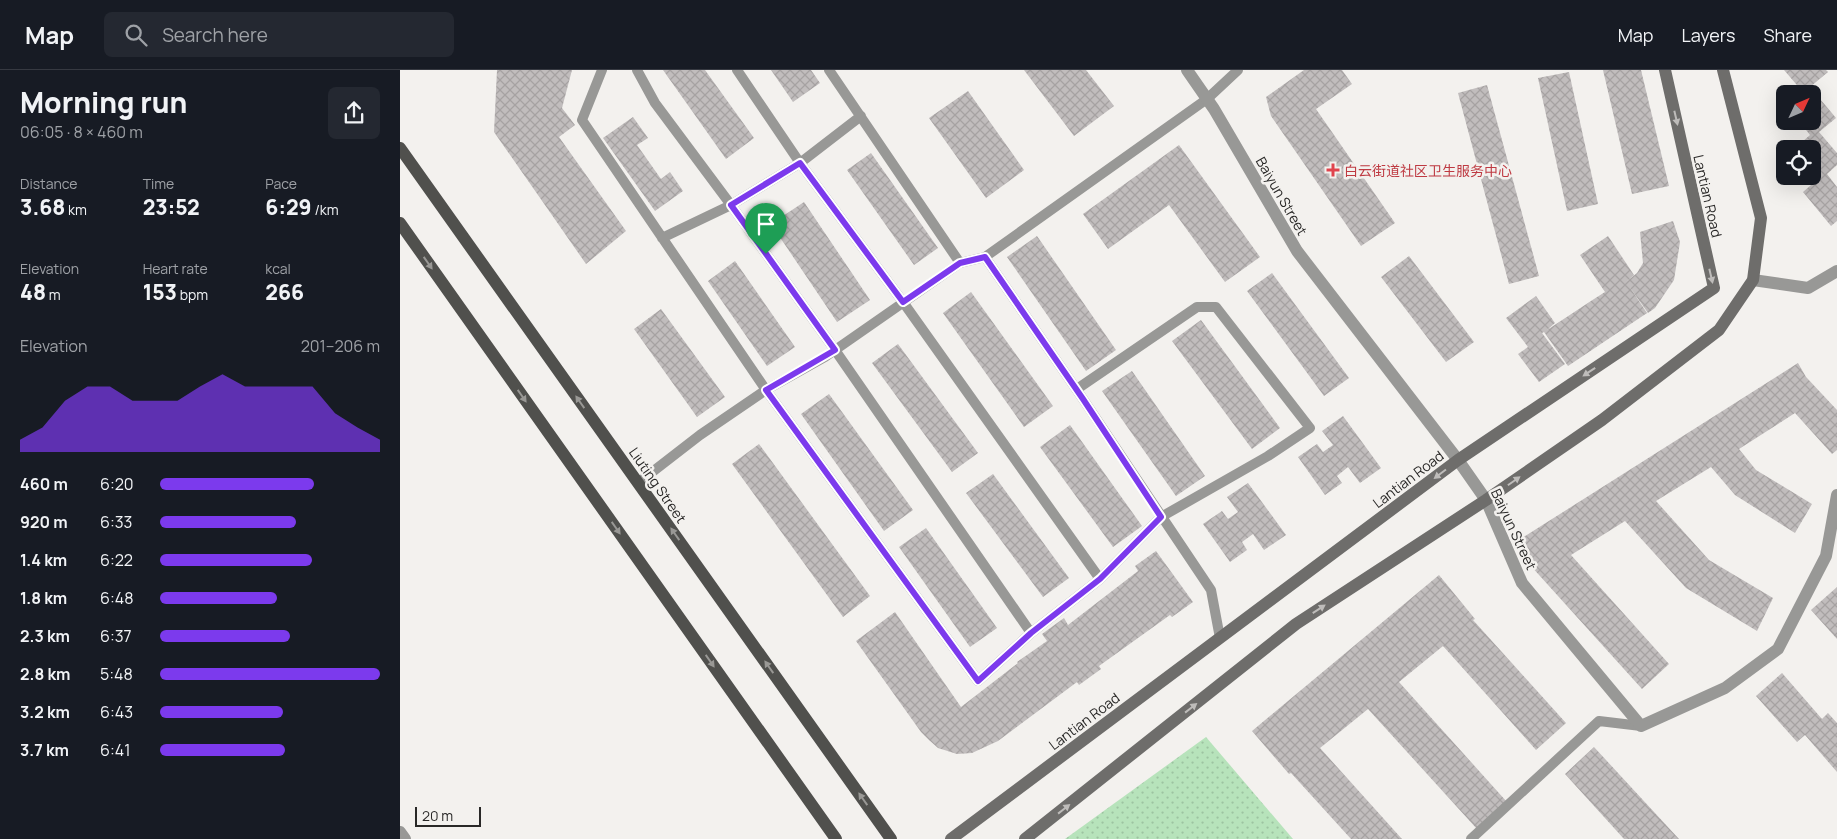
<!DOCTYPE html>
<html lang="en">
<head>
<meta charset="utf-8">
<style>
  :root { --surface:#171b24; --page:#242831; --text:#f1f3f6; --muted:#9ea1a6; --line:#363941; --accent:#7c3aed }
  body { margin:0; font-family:Manrope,"Noto Sans SC",sans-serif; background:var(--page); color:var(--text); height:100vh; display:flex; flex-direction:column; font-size:19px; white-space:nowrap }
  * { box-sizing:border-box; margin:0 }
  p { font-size:16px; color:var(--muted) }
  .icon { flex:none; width:28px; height:28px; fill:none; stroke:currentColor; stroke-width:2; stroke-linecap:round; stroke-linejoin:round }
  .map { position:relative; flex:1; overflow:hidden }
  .side { display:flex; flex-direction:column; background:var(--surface); width:400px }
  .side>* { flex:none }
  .needle { width:32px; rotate:46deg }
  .buttons { position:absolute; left:1376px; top:15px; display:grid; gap:10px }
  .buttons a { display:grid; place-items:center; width:45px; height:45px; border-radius:8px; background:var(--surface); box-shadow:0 5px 20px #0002; font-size:25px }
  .scale { position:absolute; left:15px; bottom:12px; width:66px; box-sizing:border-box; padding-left:5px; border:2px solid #292827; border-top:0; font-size:14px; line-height:18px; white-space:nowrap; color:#292827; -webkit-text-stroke:4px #f3f1ee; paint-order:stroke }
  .pin { position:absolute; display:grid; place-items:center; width:42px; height:42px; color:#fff; margin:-51px -21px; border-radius:50% 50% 50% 0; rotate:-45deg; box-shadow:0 0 5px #0007 }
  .pin .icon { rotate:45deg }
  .round { display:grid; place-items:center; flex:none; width:52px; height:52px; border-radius:8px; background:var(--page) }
  .overview { display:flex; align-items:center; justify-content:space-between; height:85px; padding:0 20px }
  h1 { font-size:28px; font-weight:800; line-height:38px }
  .figures { display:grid; grid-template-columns:repeat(3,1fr); gap:8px; height:85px; padding:5px 20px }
  .figures div { display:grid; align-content:center }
  .figures b { font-size:21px; font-weight:800 }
  .figures small { font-size:14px; font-weight:400 }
  .figures p { font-size:14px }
  .chart { height:140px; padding:10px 20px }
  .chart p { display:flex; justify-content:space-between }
  .chart svg { width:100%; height:90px; margin-top:5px; fill:var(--accent); opacity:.7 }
  ul { padding:0 20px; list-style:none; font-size:16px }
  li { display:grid; grid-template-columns:80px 60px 1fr; align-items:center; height:38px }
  li i { height:12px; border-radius:6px; background:var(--accent) }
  header { display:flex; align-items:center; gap:30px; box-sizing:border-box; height:70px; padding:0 25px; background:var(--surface); border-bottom:1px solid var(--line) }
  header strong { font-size:24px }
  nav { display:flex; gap:28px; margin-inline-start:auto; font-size:18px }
  .search { width:350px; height:45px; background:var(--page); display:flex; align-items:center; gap:12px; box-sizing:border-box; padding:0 18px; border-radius:8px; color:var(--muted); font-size:19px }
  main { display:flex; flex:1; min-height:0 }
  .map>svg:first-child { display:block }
  .park { fill:url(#park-dots) }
  .building { fill:url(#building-cross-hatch) }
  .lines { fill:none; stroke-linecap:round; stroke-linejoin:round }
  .lane { stroke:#989896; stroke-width:10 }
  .street { stroke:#989896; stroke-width:12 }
  .secondary { stroke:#6e6d6b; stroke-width:12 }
  .primary { stroke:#50504d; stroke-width:12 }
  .oneway { fill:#bebcba }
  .oneway2 { fill:#999895 }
  .route-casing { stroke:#fff; stroke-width:10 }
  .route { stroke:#7c3aed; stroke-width:6 }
  .health-dot { fill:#e0444e; stroke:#f3f1ee; stroke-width:2 }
  .labels { text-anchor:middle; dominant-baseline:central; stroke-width:5; stroke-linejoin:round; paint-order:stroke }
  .health-label { font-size:14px; fill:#be3a42; stroke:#f3f1ee; text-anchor:start }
  .street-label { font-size:14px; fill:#292827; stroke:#f3f1ee }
</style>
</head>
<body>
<header>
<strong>Map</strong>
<div class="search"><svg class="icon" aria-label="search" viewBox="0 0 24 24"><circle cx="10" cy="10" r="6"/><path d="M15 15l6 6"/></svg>Search here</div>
<nav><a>Map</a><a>Layers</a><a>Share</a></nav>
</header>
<main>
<section class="side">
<div class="overview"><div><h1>Morning run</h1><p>06:05 · 8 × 460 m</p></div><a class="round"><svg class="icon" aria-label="share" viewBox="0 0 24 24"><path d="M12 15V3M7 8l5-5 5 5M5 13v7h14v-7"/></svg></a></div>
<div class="figures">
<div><p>Distance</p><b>3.68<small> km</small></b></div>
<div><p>Time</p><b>23:52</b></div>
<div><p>Pace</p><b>6:29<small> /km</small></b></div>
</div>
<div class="figures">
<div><p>Elevation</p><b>48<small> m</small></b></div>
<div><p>Heart rate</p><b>153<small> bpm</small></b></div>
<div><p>kcal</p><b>266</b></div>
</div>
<div class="chart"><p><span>Elevation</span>201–206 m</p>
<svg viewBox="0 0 160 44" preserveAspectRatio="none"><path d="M0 44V38L10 32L20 19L30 12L40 12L50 19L60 19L70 19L80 12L90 6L100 12L110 12L120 12L130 12L140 25L150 32L160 38V44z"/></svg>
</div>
<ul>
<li><b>460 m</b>6:20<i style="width:70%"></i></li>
<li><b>920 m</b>6:33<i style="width:62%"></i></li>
<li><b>1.4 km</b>6:22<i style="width:69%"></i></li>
<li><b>1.8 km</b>6:48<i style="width:53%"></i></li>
<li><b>2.3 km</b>6:37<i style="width:59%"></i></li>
<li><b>2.8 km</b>5:48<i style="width:100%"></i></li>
<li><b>3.2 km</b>6:43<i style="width:56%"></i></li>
<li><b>3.7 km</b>6:41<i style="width:57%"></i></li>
</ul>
</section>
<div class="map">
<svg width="1437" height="769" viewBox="0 0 1437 769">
  <defs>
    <pattern id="park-dots" width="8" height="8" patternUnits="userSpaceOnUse" patternTransform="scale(1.25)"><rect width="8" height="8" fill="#b7e3bb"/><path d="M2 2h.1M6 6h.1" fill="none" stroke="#9dc3a1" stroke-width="1.8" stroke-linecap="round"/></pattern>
    <pattern id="building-cross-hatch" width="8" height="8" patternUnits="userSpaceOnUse" patternTransform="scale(1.25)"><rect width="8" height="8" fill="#c1bdbd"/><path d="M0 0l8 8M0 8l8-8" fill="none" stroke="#a6a2a2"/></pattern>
  </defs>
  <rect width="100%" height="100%" fill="#f3f1ee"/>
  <!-- park -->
  <path class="park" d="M806,667L893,769H665Z"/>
  <!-- building -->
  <path class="building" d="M97,0H172L162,38L175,55L159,67L226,161L186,194L94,62Z
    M263,0H305L354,68L326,89Z
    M371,0H411L420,13L393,32Z
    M624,0H686L714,36L674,66Z
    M904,0H942L952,14L916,39L995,153L961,176L871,46L866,27Z
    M1203,0H1241L1269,116L1232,124Z
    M1384,0H1426L1428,2L1410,17L1436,48L1419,62L1437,83V95L1427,104L1437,117V151L1431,156L1403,122L1419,108L1412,100V79H1394L1410,65L1399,51H1412V24H1399L1402,21Z
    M1169,2L1198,134L1167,141L1138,8Z
    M1087,15L1139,206L1109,214L1058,23Z
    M568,21L624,100L586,128L529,48Z
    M233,47L248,68L237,75L261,109L270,102L283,121L255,141L203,68Z
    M779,75L860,187L825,212L769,135L708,179L683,144Z
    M471,83L538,178L514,195L447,100Z
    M404,132L470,230L437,252L371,154Z
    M1273,151L1280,172L1274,210L1255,238L1248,243L1229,216L1247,243L1168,296L1144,262L1142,263L1165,294L1139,312L1118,284L1128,277L1106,248L1136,226L1155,253L1147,260L1194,229L1210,253L1194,229L1205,222L1180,185L1208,166L1234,205L1226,212L1237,203L1243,193L1240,162Z
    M637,166L716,280L686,301L607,187Z
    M1009,186L1074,272L1046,292L981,207Z
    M335,191L395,277L367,296L308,211Z
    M872,203L949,308L924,326L847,221Z
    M571,222L653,336L624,357L543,243Z
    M261,239L325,327L297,347L234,259Z
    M801,250L880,358L852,379L772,271Z
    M498,274L578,383L552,402L472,293Z
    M1398,293L1406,307L1437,340V380L1432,384L1395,343L1339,379L1356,400L1412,434L1395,463L1335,425L1311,397L1256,431L1309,490L1373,528L1357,561L1286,518L1225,451L1171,485L1269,594L1242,619L1130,495L1133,492L1119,470Z
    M732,301L805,406L776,426L702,321Z
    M429,324L513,440L484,461L401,344Z
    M943,346L981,398L960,413L948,397L937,406L942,413L925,425L898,387L917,374L923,382L933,375L922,361Z
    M670,355L742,456L713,477L640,377Z
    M359,374L470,526L443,547L332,394Z
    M593,404L669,508L643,527L566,423Z
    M848,413L886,465L864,480L853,464L842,472L847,480L830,492L803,454L822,441L828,449L838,442L827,427Z
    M526,458L597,558L570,577L499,477Z
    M756,481L793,532L772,547L770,545L699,596L701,599L679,615L677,612L598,671L572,683L557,684L538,678L529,670L521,662L456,571L495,542L561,637L618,593L617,592L647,571L642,564L664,548L668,555L738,501L735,496Z
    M1039,505L1075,549L1073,550L1166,653L1136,680L1043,576L999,612L1107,732L1077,759L968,639L920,678L1002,769H951L891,703L889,704L852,661Z
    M1437,517V569L1411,540Z
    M1382,603L1422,649L1428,643L1437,653V702L1405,665L1397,672L1356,626Z
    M1194,677L1279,769H1224L1165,704Z"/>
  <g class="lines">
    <!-- lane -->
    <path class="lane" d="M202,0L182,50L366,320L578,611L631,563L700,509L761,447L868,386L910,358L816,237H797L677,319
      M237,0L255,33L331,135L435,280L631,563
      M337,0L400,93L503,232L700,509
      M429,0L560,193
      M262,168L331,135L400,93L461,46
      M585,187L683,329L811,520L820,568
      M238,413L300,365L366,320L425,287L560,193L585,187L807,29L838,0
      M1071,769L1199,651L1241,656"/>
    <!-- street -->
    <path class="street" d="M787,0L814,39L897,181L1058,390L1086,430L1122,513L1241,656L1325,618L1378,579L1426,486L1437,425
      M1353,210L1408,218L1437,201
      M0,762L5,769"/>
    <!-- secondary -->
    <path class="secondary" d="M551,769L1058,390L1314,218L1265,0
      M625,769L896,554L1086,430L1202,350L1319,260L1353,210L1361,148L1323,0"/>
    <!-- primary -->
    <path class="primary" d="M0,78L491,769
      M0,153L436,769"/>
  </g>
  <!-- one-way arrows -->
  <defs><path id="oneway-solid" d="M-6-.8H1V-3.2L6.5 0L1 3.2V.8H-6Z" transform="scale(1.25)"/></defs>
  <g class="oneway">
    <use href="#oneway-solid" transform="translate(1276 48) rotate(77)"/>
    <use href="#oneway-solid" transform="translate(1311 206) rotate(77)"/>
    <use href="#oneway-solid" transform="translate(1189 302) rotate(146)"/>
    <use href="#oneway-solid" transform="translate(1040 404) rotate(143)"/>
    <use href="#oneway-solid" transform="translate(1114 411) rotate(-35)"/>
    <use href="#oneway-solid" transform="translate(919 539) rotate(-33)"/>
    <use href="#oneway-solid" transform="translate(791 638) rotate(-38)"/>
    <use href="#oneway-solid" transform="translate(664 739) rotate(-38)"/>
  </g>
  <g class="oneway2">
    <use href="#oneway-solid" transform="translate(28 193) rotate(55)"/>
    <use href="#oneway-solid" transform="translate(122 326) rotate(55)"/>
    <use href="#oneway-solid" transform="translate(180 332) rotate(-125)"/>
    <use href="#oneway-solid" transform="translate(216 458) rotate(55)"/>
    <use href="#oneway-solid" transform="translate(275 464) rotate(-125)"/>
    <use href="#oneway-solid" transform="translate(310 591) rotate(55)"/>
    <use href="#oneway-solid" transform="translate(369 597) rotate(-125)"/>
    <use href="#oneway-solid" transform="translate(463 729) rotate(-125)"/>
  </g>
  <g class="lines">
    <defs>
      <path id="route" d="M400,93L503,232L560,193L585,187L683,329L761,447L700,509L631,563L578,611L366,320L435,280L331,135Z"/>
    </defs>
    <!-- route casing -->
    <use href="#route" class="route-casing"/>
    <!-- route -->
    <use href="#route" class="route"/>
  </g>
  <!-- markers -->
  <path class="health-dot" d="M930.5 92.5h5v5h5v5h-5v5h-5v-5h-5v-5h5z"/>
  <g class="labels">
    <!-- health labels -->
    <g class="health-label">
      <text x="944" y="100">白云街道社区卫生服务中心</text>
    </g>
    <!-- street labels -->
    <g class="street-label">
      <text transform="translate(882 126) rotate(60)">Baiyun Street</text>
      <text transform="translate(1308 126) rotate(77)">Lantian Road</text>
      <text transform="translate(1008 409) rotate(-37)">Lantian Road</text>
      <text transform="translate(258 415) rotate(55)">Liuting Street</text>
      <text transform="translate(1114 459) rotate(65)">Baiyun Street</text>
      <text transform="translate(684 651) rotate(-37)">Lantian Road</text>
    </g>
  </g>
</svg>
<div class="buttons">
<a><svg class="needle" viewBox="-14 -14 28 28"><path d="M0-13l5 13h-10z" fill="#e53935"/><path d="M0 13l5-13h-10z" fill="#9ea1a6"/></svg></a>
<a><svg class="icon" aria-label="locate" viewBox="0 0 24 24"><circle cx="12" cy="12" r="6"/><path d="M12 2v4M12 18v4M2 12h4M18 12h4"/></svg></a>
</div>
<div class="scale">20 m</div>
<div class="pin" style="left:366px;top:184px;background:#1e9e55"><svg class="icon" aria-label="arrive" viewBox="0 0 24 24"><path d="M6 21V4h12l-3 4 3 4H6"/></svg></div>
</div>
</main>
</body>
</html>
